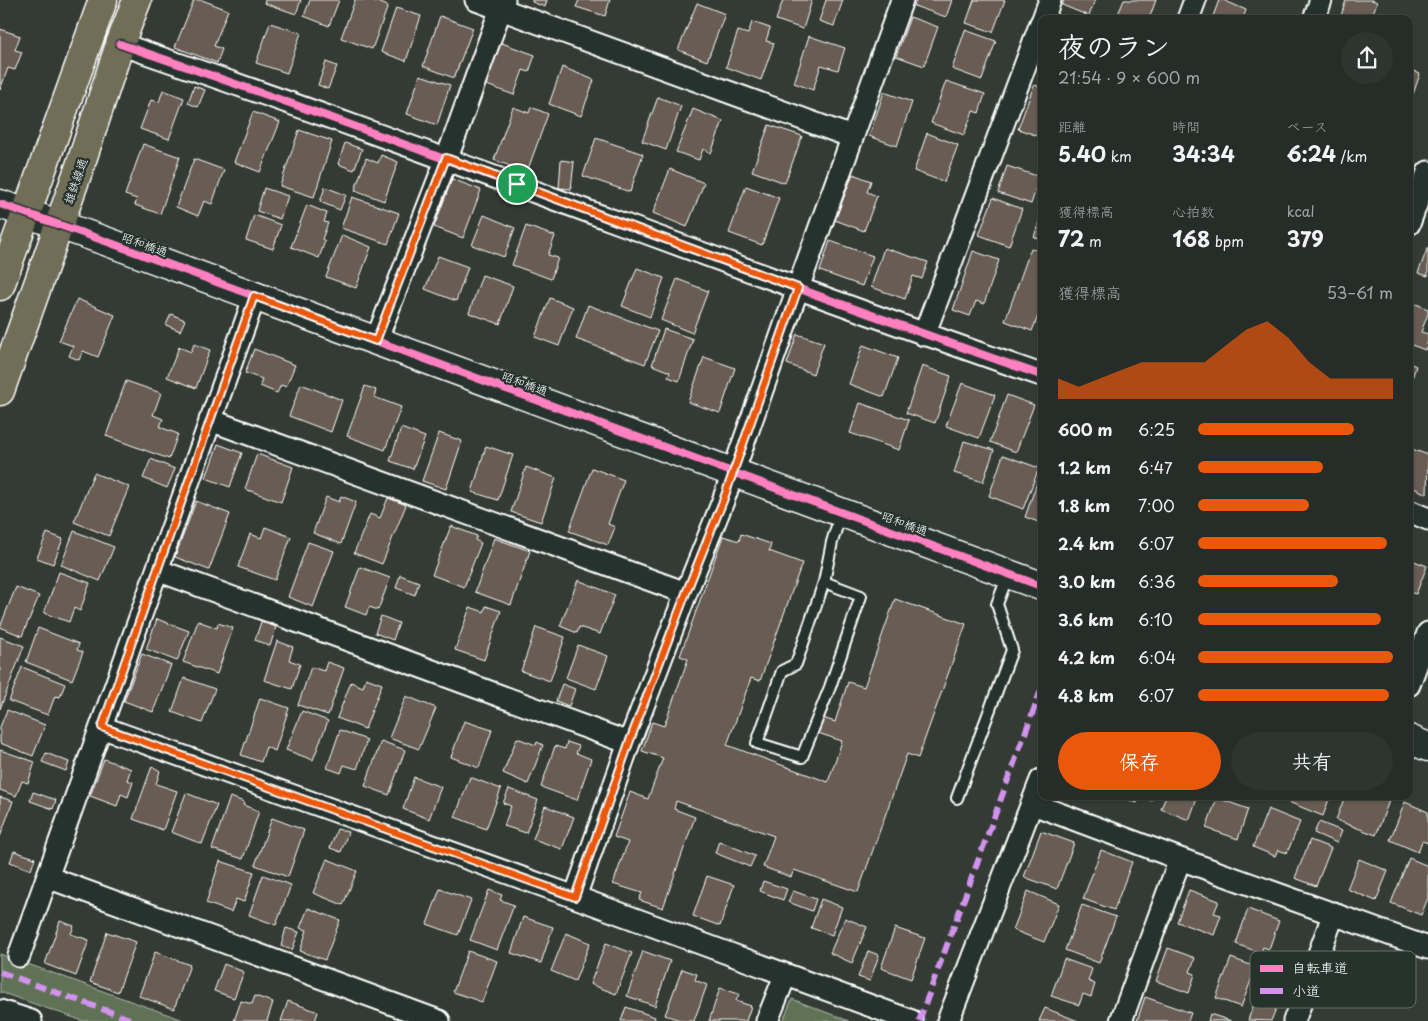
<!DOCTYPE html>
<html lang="ja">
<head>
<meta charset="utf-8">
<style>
  :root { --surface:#262c27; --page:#2e342f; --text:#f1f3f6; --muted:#a4a7a7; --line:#424844; --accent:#ea580c }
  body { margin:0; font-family:"Playpen Sans","Klee One",sans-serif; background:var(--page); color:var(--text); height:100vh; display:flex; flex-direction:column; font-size:19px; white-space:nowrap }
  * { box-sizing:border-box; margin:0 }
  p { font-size:16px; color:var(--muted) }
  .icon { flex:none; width:28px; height:28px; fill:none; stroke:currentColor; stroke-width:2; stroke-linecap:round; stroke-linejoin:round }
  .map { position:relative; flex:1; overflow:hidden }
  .drawer { position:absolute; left:1038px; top:15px; width:375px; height:785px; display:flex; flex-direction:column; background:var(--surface); border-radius:10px; box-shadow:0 1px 4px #0004,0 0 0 1px var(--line) }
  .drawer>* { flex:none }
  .pin { position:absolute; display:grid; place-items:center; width:42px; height:42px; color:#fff; margin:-21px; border:2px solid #fff; border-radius:50%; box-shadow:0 1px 5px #0007 }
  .round { display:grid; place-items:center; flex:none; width:52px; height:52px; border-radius:26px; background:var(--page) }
  .summary { display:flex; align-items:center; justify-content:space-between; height:85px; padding:0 20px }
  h1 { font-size:28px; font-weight:700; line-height:38px }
  .figures { display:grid; grid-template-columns:repeat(3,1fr); gap:8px; height:85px; padding:5px 20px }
  .figures div { display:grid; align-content:center }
  .figures b { font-size:21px; font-weight:700 }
  .figures small { font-size:14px; font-weight:400 }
  .figures p { font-size:14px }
  .chart { height:140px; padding:10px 20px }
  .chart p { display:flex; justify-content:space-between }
  .chart svg { width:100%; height:90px; margin-top:5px; fill:var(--accent); opacity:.7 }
  .action { display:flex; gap:10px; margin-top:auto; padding:10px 20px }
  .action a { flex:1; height:58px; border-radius:30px; background:var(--accent); color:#fff; font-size:20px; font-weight:700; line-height:58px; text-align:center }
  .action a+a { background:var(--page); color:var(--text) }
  ul { padding:0 20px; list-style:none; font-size:16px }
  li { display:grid; grid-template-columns:80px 60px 1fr; align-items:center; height:38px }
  li i { height:12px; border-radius:6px; background:var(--accent) }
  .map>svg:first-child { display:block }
  .park { fill:#607254; stroke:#b0b8aa }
  .building { fill:#675c52; stroke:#fff }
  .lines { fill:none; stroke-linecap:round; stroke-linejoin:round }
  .lane-casing { stroke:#fff; stroke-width:14 }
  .street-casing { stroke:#fff; stroke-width:25 }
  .secondary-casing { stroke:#fff; stroke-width:31 }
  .primary-casing { stroke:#fff; stroke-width:31 }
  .lane { stroke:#26332d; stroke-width:10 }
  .street { stroke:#26332d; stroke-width:21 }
  .secondary { stroke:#26332d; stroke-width:28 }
  .primary { stroke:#716e59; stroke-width:28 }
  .quiet { stroke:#d193ec; stroke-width:6; stroke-dasharray:12 6; stroke-linecap:butt }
  .cycleway-casing { stroke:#26332d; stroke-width:11 }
  .cycleway { stroke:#ff80c0; stroke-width:8 }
  .route-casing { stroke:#fff; stroke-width:10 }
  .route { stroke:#ea580c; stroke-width:6 }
  .labels { text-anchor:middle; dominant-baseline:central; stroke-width:4.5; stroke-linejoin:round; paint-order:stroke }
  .street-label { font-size:12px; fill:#fff; stroke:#26332d }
  .key { fill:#26332d; stroke:#67706c; stroke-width:1 }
  .key-label { font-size:14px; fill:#fff }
</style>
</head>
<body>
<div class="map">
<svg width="1428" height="1021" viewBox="0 0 1428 1021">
  <rect width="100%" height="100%" fill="#333b34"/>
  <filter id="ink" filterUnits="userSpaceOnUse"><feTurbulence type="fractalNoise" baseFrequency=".02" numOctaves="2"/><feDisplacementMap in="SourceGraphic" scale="10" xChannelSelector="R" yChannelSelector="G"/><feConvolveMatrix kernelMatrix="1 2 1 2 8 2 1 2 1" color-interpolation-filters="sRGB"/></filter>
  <g filter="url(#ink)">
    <!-- park -->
    <path class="park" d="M0,954L186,1021H83L0,992Z
      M792,999L849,1021H783Z"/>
    <!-- building -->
    <path class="building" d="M194,0H202L228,10L214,46L222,49L217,63L175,47Z
      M265,0H301L296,14L264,3Z
      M310,0H339L329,26L304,16Z
      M355,0H372L388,6L372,49L341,38Z
      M532,0H547L545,7L532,2Z
      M579,0H610L605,16L576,7Z
      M783,0H812L803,29L776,20Z
      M826,0H843L834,26L819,21Z
      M916,0H952L946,17L914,6Z
      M974,0H1005L993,32L966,23Z
      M1064,0H1095L1089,16L1062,5Z
      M1124,0H1156L1149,19H1129L1118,14Z
      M1219,0H1223L1246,10L1243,19H1212Z
      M1346,0H1372L1377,2L1371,19H1340Z
      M697,3L725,14L707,61L678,50Z
      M396,8L421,16L406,61L381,52Z
      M440,16L473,28L454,78L423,66Z
      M910,17L938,27L924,66L896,56Z
      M752,22L770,28L766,41L774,43L761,80L726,67L738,31L748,34Z
      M270,23L301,33L287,73L256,63Z
      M0,29L20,36L15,50L22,52L15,70L8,68L0,90Z
      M965,30L996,41L982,80L952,69Z
      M809,36L845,48L838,70L821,65L813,90L794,83Z
      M499,42L535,55L529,72L523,70L514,95L484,84Z
      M326,62L337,66L328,89L318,85Z
      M562,67L594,80L581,116L549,104Z
      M1409,69L1420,74L1409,106Z
      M420,75L450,85L437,125L407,114Z
      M946,81L985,94L979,113L973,111L964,135L931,123Z
      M1034,85L1041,87V137L1018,129Z
      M194,86L205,90L198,107L188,103Z
      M163,90L184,98L169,139L140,129L151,100L159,102Z
      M884,92L912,102L897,146L869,136Z
      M658,97L681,106L666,150L642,141Z
      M513,107L529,113L531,107L548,114L527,172L494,160Z
      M693,109L723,121L711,153L703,149L699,160L676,152Z
      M253,112L280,122L260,172L234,162Z
      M769,125L802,136L785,183L752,171Z
      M299,130L332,141L314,197L280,186Z
      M927,133L958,145L944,182L914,171Z
      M596,138L643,154L630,192L583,176Z
      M345,143L362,149L354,170L338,164Z
      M143,144L180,157L160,214L135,205L137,199L125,195Z
      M381,155L398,162L384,201L355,190L366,158L378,163Z
      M194,159L224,170L212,204L204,201L198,216L176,207Z
      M561,160L574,162L571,189L559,188Z
      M1007,166L1040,177L1031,204L998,193Z
      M670,169L704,183L687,227L653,213Z
      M853,174L871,181L867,192L877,196L864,231L835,220Z
      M452,179L481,190L463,238L434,227Z
      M746,186L779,198L762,245L729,233Z
      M325,187L346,195L340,210L320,202Z
      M264,188L288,196L280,219L257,211Z
      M352,197L399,213L388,244L341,228Z
      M993,198L1022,209L1009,246L979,235Z
      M307,205L327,213L324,222L328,223L322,239L325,241L319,258L291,247Z
      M254,215L281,225L273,249L246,240Z
      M484,215L515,228L504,257L472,245Z
      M1041,215V240L1034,237Z
      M526,226L555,236L548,255L558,258L551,279L512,265Z
      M342,235L371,247L356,288L326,277Z
      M830,241L873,256L862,286L820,271Z
      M1428,247V276L1418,273Z
      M884,248L928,262L922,279L913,276L905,299L871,287Z
      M1031,248L1041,252V311H1040L1032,331L1005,321Z
      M973,251L999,260L984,304L976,301L970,316L953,310Z
      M438,256L468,267L456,301L425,289Z
      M637,268L664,278L650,317L622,306Z
      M482,275L513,286L500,324L469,313Z
      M677,279L708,291L692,333L661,320Z
      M550,298L573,307L559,346L535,337Z
      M77,299L115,315L98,357L83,351L79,360L69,356L73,346L59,341Z
      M1409,301L1428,309V314L1421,332L1428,334V341L1425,350L1409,344Z
      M588,305L658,331L645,364L576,339Z
      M171,314L185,320L180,331L166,325Z
      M664,329L693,339L679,381L668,377L670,372L652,365Z
      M797,334L824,343L813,374L787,364Z
      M194,344L210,350L196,388L167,377L179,347L191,352Z
      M863,345L898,358L884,397L849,384Z
      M254,349L295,365L286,387L281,385L277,393L260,386L262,379L245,373Z
      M704,357L735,368L720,413L688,402Z
      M1409,363L1416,366L1409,388Z
      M922,366L951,376L935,423L906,413Z
      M126,381L161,393L153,415L163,419L160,427L178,434L169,459L106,436Z
      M962,383L995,395L979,438L946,426Z
      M301,384L342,400L331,432L289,416Z
      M365,386L376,390L374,397L401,407L385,450L347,436Z
      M1007,395L1034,405L1016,452L990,442Z
      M860,403L909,420L899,450L850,433Z
      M401,428L425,437L413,469L390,461Z
      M439,433L462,441L446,489L422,481Z
      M964,441L994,450L983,482L954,473Z
      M218,444L242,453L230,487L206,478Z
      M486,446L513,455L498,500L472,492Z
      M1412,449L1428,455L1427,494L1409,486V458Z
      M257,454L293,467L281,502L245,489Z
      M1003,455L1039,468L1023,509L989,496Z
      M151,459L175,469L167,488L143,478Z
      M526,467L556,478L541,522L511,512Z
      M592,468L624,480L608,524L615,527L608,545L569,531Z
      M1041,471V523L1025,517Z
      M94,473L129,487L109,536L74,522Z
      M341,496L356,502L341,544L313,533L326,497L339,502Z
      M388,498L406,505L382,564L354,553L370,514L380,518Z
      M196,501L230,514L209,570L175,557Z
      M451,526L477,536L475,540L481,543L464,587L432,575Z
      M265,527L291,537L275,580L238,567L250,534L261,538Z
      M74,531L114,547L100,581L61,565Z
      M47,533L63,539L53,564L37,558Z
      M741,534L771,544L769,551L802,563L760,681L751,678L727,745L828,782L842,741L818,733L823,718L835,722L848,682L864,687L895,599L966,624L918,758L907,754L858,892L794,870L791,877L763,867L774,836L676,801L674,809L695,817L663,908L639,900L642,893L613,884L628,842L614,837L630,792L648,799L663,758L642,751L652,722L664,726L688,659L680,656L723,536L739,541Z
      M494,538L530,551L511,605L475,592Z
      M308,542L334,551L313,607L288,597Z
      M1409,559L1427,566L1416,594L1409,592Z
      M360,567L390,578L378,610L369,607L366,615L345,607Z
      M59,572L90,583L80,611L74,608L69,622L44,613Z
      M400,575L419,582L415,595L396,588Z
      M578,580L615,595L600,634L579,627L577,633L560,626Z
      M16,587L39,596L22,636L0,627Z
      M486,606L501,611L484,660L455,650L470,607L484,612Z
      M381,616L399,623L393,640L375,633Z
      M157,619L189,631L177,661L146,649Z
      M198,621L217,628L218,623L233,628L217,674L183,662Z
      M261,622L276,627L270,646L255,640Z
      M536,627L565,637L550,681L521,671Z
      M38,628L79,644L77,650L83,652L72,680L26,662Z
      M0,637L24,646L0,709Z
      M277,641L293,647L289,660L300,664L292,689L264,680Z
      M578,645L608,656L596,689L566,678Z
      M142,654L171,665L153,712L124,701Z
      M327,662L344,668L328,715L298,705L311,667L324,671Z
      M22,667L65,684L60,697L55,696L48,715L9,701Z
      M184,678L215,689L202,723L172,712Z
      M366,678L382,684L365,729L337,718L351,682L363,687Z
      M562,684L575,689L569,706L556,701Z
      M406,696L436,708L419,749L389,738Z
      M260,698L289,708L275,751L266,747L261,762L241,755Z
      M7,710L45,725L33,756L0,743V727Z
      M302,711L328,721L313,760L286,750Z
      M464,721L492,730L479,768L451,757Z
      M340,730L367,740L357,769L344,765L341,773L327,768Z
      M517,738L536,745L537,742L543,745L528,784L503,773Z
      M381,741L405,750L389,795L365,786Z
      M567,742L579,746L576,753L591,759L577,800L541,787L555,746L565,749Z
      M0,750L35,762L28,783L22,781L16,796L0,790Z
      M46,753L69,762L66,771L42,762Z
      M104,759L131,769L127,780L133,782L128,797L121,794L117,806L90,796Z
      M152,766L160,771L156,784L177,791L163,830L133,819Z
      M414,777L441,787L429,819L403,809Z
      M470,777L501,789L486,829L455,817Z
      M509,789L538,800L526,833L504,826L511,806L503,803Z
      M33,792L56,800L53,809L30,801Z
      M186,793L217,805L202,844L171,832Z
      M1119,796H1154L1152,801L1139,796L1137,803Z
      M1166,796H1198L1189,820L1161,809Z
      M1288,796H1330L1323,816L1286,801Z
      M1345,796H1377L1389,801L1376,835L1336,820Z
      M0,797L13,801L0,837Z
      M230,797L244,802L243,805L259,811L243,859L212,849Z
      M1217,798L1248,809L1238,839L1206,828Z
      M1405,802L1428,812V843L1422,841L1418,852L1390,840Z
      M545,806L574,817L562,849L533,839Z
      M1268,809L1300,822L1287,853L1278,850L1275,856L1253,847Z
      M272,818L304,830L288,877L255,865Z
      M1319,822L1342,831L1337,843L1314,833Z
      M337,829L348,832L341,852L330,848Z
      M1041,831L1074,843L1057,889L1024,877Z
      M1310,840L1331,848L1316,886L1295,878Z
      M719,841L755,856L750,867L715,853Z
      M1101,850L1132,862L1114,910L1083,899Z
      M14,851L35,858L31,870L10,862Z
      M1409,858L1428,866V898L1421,915L1391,903Z
      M327,859L357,871L343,905L313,893Z
      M1359,859L1388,871L1376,901L1347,889Z
      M220,861L254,872L244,902L236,899L231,912L206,903Z
      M263,875L291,885L276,925L249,915Z
      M707,876L734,885L720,926L693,916Z
      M763,881L787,889L783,900L760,891Z
      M440,889L471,900L458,935L427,924Z
      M489,890L502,895L500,900L514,905L497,950L470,940Z
      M1189,890L1219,901L1214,913L1221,915L1214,935L1177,922Z
      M793,891L816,899L812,911L788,902Z
      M1028,891L1059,904L1044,942L1013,930Z
      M821,899L842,907L832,935L811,928Z
      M1082,905L1116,917L1099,963L1065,950Z
      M308,908L340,920L325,960L300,951L307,930L300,928Z
      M1248,909L1279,921L1269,949L1263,947L1261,953L1236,944Z
      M523,917L553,927L541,963L511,953Z
      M845,918L867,927L852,963L830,953Z
      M60,921L74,926L71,934L89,940L76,976L45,964Z
      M286,928L299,932L292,950L281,946Z
      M895,928L925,938L911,979L881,968Z
      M107,932L136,942L118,992L90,982Z
      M566,933L590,943L575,981L551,971Z
      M606,943L632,953L616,994L590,984Z
      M1168,948L1195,958L1190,972L1195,974L1189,993L1156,981Z
      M468,951L497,961L482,1002L453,992Z
      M643,951L670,961L655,1006L627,996Z
      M868,951L879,955L870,981L858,977Z
      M155,952L190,965L174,1009L139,996Z
      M1231,958L1256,967L1241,1007L1216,998Z
      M1064,959L1092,969L1088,981L1095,984L1091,997L1083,994L1079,1005L1051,996Z
      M224,964L244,972L234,998L214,991Z
      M682,969L697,974L695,980L707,985L694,1021H683L665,1015Z
      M720,988L739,994L736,1001L751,1006L746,1021H709Z
      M1258,993L1279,1001L1271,1021L1248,1020Z
      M255,996L273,1002L267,1021H234L241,1001L252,1004Z
      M1145,997L1191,1013L1188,1021H1137Z
      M288,1001L318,1012L315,1021H281Z
      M626,1007L655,1017L654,1021H621Z
      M1045,1008L1078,1021H1039Z
      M1210,1014L1231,1021H1208Z"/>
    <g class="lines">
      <defs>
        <path id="lane" d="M824,582L796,664L782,671L757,743L802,757L830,687L861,596L824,582L832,542L841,513
          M957,798L1012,650L997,604L1008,575"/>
        <path id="street" d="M476,0L852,137
          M1043,19L1050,0
          M1188,19L1195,0
          M1314,19L1321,0
          M120,44C429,149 733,268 1041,375
          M1409,224L1428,172
          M924,335L1041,23
          M376,341L447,158L504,0
          M210,420L686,593
          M1409,511L1428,519
          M157,570L629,743
          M1409,685L1428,633
          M101,727L575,897L912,1021
          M1033,804L1180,859L1428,948
          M47,877L439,1021
          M575,897L629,743L686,593L723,501L798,288L902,0
          M19,956L255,296
          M0,1011L31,1021
          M767,1021L785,976
          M948,1021L1041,780
          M1121,1021L1180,859
          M1294,1021L1334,913"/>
        <path id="secondary" d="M0,204L108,242L1041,586
          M1409,739L1428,747"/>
        <path id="primary" d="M0,286L103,0
          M0,391L80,166L120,44L137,0"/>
      </defs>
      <!-- lane casing -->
      <use href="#lane" class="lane-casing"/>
      <!-- street casing -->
      <use href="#street" class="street-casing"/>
      <!-- secondary casing -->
      <use href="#secondary" class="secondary-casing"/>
      <!-- primary casing -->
      <use href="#primary" class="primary-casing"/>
      <!-- lane -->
      <use href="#lane" class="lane"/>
      <!-- street -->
      <use href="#street" class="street"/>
      <!-- secondary -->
      <use href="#secondary" class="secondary"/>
      <!-- primary -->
      <use href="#primary" class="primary"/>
      <!-- quiet -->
      <path class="quiet" d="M0,972L135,1021
        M919,1021L1041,690"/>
      <defs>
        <path id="cycleway" d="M120,44C429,149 733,268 1041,375
          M0,204L108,242L1041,586"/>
      </defs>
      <!-- cycleway casing -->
      <use href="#cycleway" class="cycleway-casing"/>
      <!-- cycleway -->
      <use href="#cycleway" class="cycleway"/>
    </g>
  </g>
  <g class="lines" filter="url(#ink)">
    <defs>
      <path id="route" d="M446,158L798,288L723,501L686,593L629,743L575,897L102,727L254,296L376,341Z"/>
    </defs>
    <!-- route casing -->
    <use href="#route" class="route-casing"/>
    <!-- route -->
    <use href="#route" class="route"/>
  </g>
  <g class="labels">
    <!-- street labels -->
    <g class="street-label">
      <text transform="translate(75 181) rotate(-71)">雄鉄線通</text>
      <text transform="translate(145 244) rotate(20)">昭和橋通</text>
      <text transform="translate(525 383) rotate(20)">昭和橋通</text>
      <text transform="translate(905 523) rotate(20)">昭和橋通</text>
    </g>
  </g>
  <!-- legend -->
  <rect x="1250" y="951" width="166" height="57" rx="8" class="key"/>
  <rect x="1260" y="965" width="23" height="7" fill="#ff80c0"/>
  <rect x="1260" y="988" width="23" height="6" fill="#d193ec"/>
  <g class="key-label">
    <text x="1292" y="973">自転車道</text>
    <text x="1292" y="996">小道</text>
  </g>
</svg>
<div class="pin" style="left:517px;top:184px;background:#1e9e55"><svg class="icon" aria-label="arrive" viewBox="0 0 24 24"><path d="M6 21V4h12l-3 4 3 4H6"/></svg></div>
<section class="drawer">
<div class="summary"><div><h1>夜のラン</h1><p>21:54 · 9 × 600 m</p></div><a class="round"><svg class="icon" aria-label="share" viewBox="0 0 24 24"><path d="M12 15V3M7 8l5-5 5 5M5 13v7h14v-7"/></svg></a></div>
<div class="figures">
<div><p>距離</p><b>5.40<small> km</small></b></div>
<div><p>時間</p><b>34:34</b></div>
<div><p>ペース</p><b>6:24<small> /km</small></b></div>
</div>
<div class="figures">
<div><p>獲得標高</p><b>72<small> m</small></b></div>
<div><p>心拍数</p><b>168<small> bpm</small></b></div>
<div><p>kcal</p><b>379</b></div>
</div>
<div class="chart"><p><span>獲得標高</span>53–61 m</p>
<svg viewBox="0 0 160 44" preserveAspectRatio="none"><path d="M0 44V34L10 38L20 34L30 30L40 26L50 26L60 26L70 26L80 18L90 10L100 6L110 14L120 26L130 34L140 34L150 34L160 34V44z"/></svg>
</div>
<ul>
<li><b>600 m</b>6:25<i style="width:80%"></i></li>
<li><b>1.2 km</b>6:47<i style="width:64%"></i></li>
<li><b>1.8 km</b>7:00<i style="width:57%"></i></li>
<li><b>2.4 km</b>6:07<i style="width:97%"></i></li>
<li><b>3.0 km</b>6:36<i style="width:72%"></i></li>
<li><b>3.6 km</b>6:10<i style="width:94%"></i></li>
<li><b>4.2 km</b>6:04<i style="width:100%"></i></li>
<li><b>4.8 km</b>6:07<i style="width:98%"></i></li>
</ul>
<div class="action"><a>保存</a><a>共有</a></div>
</section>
</div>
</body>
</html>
